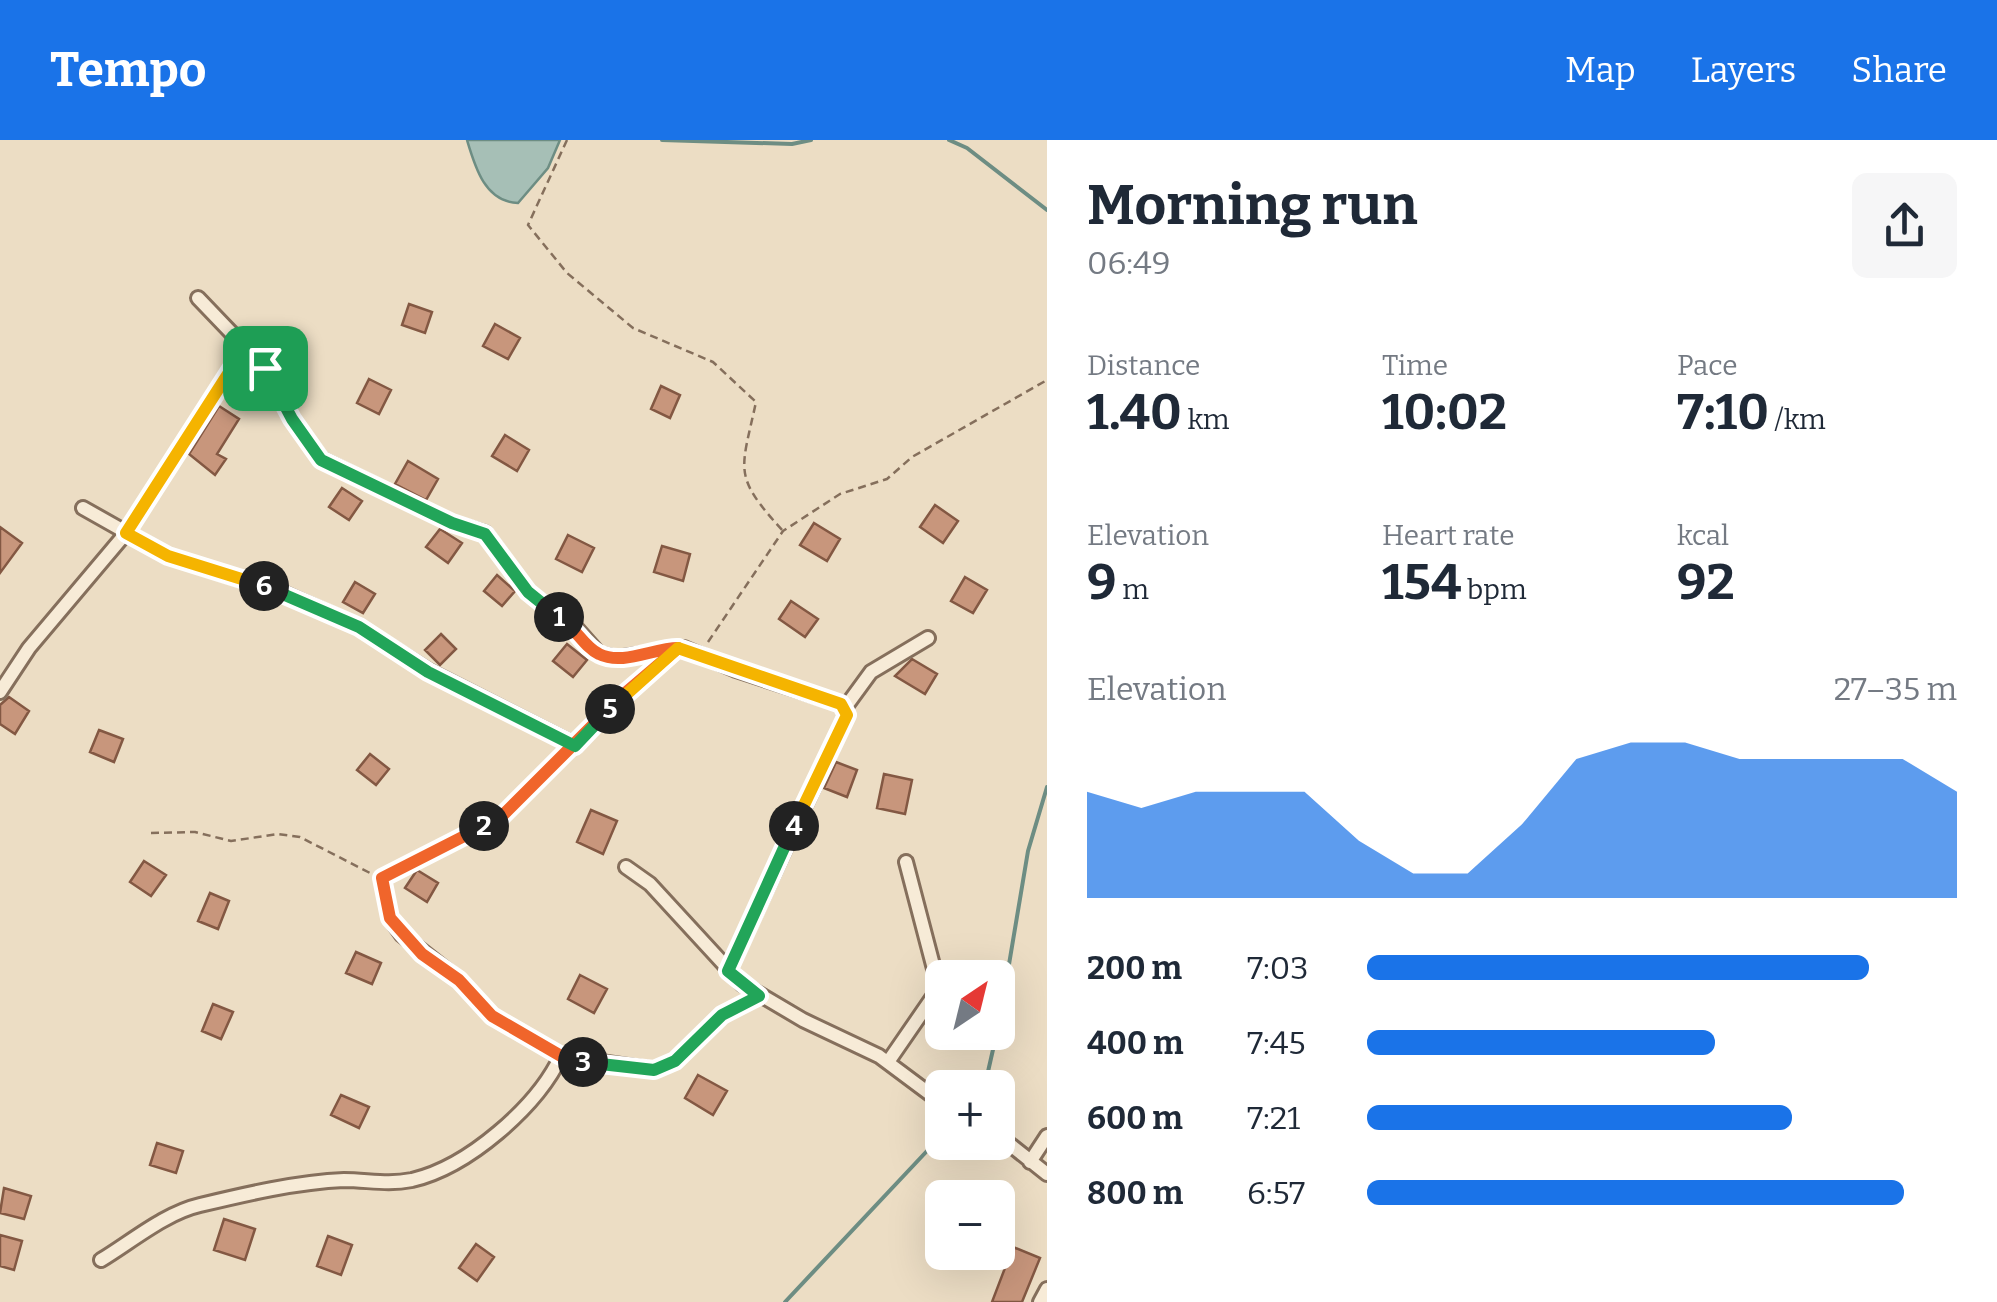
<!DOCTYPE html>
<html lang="en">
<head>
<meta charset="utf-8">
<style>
  :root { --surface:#fff; --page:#f6f6f7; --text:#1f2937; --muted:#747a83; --accent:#1a73e8 }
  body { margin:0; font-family:Bitter,serif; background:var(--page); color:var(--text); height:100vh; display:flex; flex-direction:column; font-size:38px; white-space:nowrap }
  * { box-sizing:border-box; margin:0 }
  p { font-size:32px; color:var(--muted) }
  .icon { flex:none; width:55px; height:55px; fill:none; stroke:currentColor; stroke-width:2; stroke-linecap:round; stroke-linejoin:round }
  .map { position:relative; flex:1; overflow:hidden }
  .details { display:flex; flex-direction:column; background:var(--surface); width:950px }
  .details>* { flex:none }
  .needle { width:65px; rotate:35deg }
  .controls { position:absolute; left:925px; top:820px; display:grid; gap:20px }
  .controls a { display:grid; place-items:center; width:90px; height:90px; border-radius:15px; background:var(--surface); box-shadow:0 10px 40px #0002; font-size:50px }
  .pin { position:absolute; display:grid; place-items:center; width:85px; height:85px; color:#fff; margin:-42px; border-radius:20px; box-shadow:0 5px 15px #0006 }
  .km { position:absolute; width:50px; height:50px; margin:-25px; border-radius:50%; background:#222; color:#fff; font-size:28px; line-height:50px; text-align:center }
  .round { display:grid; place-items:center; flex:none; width:105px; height:105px; border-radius:15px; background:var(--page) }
  .summary { display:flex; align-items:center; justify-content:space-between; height:170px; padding:0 40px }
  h1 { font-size:55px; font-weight:700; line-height:75px }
  .figures { display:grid; grid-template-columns:repeat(3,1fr); gap:15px; height:170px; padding:10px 40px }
  .figures div { display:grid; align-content:center }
  .figures b { font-size:50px; font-weight:700 }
  .figures small { font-size:28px; font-weight:400 }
  .figures p { font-size:28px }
  .chart { height:280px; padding:20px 40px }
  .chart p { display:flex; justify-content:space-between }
  .chart svg { width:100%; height:180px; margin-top:10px; fill:var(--accent); opacity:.7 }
  ul { padding:0 40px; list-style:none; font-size:32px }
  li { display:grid; grid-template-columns:160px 120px 1fr; align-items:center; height:75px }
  li i { height:25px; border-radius:12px; background:var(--accent) }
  header { display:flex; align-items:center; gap:60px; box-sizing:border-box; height:140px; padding:0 50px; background:var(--accent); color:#fff }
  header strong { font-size:48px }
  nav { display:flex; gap:55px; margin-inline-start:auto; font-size:35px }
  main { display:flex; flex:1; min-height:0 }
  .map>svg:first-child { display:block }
  .water { fill:#a6bfb6; stroke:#6d8d83; stroke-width:2.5 }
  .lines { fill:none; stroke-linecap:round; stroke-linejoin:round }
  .stream { stroke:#6d8d83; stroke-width:4 }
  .building { fill:#c8967c; stroke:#835843; stroke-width:2.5 }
  .street-casing { stroke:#856f5c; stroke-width:18 }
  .path { stroke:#856f5c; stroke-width:2.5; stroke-dasharray:8 5; stroke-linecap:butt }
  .street { stroke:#f7ebd7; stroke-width:12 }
  .split-1-casing { stroke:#fff; stroke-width:20 }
  .split-2-casing { stroke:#fff; stroke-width:20 }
  .split-3-casing { stroke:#fff; stroke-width:20 }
  .split-4-casing { stroke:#fff; stroke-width:20 }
  .split-5-casing { stroke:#fff; stroke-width:20 }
  .split-6-casing { stroke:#fff; stroke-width:20 }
  .split-7-casing { stroke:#fff; stroke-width:20 }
  .split-1 { stroke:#22a559; stroke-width:12 }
  .split-2 { stroke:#f0652b; stroke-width:12 }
  .split-3 { stroke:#f0652b; stroke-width:12 }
  .split-4 { stroke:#22a559; stroke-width:12 }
  .split-5 { stroke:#f5b400; stroke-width:12 }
  .split-6 { stroke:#22a559; stroke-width:12 }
  .split-7 { stroke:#f5b400; stroke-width:12 }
</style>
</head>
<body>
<header>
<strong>Tempo</strong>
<nav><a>Map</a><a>Layers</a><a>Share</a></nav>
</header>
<main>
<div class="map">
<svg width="1047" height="1162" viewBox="0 0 1047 1162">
  <rect width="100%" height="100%" fill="#ecddc4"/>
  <!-- water -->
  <path class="water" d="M467,0H560L548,28L518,63C485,62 475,27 467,0Z"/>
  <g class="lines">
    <!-- stream -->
    <path class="stream" d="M662,0L792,4L811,0
      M949,0L967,8L1047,70
      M998,890L1028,711L1047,647
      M979,948L987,936L997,892
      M785,1162L942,995"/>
  </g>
  <!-- building -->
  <path class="building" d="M409,164L432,172L425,193L402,185Z
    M495,184L520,198L508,219L483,206Z
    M369,239L391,250L379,274L357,263Z
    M661,246L680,255L670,278L651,269Z
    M219,266L239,279L217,314L226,319L215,335L189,314Z
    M505,295L529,310L517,331L492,316Z
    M408,321L438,339L426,360L395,344Z
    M342,348L362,361L349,380L329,367Z
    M935,365L958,381L943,403L920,387Z
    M814,383L840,399L827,421L800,405Z
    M0,387L22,403L0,433Z
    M440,389L462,403L448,423L426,407Z
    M568,395L594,408L582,432L556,419Z
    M662,406L690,414L683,441L654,432Z
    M497,435L515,451L502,466L484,451Z
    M965,437L987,450L973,473L951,461Z
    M355,442L375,454L363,473L343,462Z
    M791,461L818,479L805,497L779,479Z
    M441,494L456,509L440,525L425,510Z
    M567,504L587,520L573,537L553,521Z
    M912,519L937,534L925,554L895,536Z
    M9,557L29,571L15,594L0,584V565Z
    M99,590L123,599L114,622L90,612Z
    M370,614L389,629L376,645L357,630Z
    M836,622L857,630L847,657L824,648Z
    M884,634L912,640L905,674L877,668Z
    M591,670L617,681L603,714L577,702Z
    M144,721L166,735L151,756L130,742Z
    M417,730L438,743L427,762L405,748Z
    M210,753L229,761L218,789L198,781Z
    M356,812L381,823L372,844L346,833Z
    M580,835L607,849L594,873L568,859Z
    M213,864L233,872L221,899L202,891Z
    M698,935L727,951L713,975L685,958Z
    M341,955L369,967L359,988L331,975Z
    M157,1003L183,1011L176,1033L150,1025Z
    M4,1048L31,1056L24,1079L0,1073Z
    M224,1079L255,1089L245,1120L214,1110Z
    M0,1095L22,1101L14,1130L0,1126Z
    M328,1096L352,1105L341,1135L317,1126Z
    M476,1104L494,1117L477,1141L459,1128Z
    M1013,1107L1040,1118L1022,1162H992Z"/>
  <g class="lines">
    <defs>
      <path id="street" d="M198,158L265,228L292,279L321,319L451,383L485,393L528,452L577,489L599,514L617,518L684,508L736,530L841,564L847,575L728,831
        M83,368L168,416L281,452L359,487L429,531L575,605
        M0,552L29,508L126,393L244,209
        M844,569L871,532L928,498
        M626,727L650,744L742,844L803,880L879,916L942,963
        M382,738L390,778L402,795L459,840L492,876L561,916L654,930L675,921L722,875L759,856
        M888,922L939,848L906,722
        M998,995L1047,1034
        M1030,1022L1047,996
        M101,1120C131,1102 165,1073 200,1065C246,1054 297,1042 344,1040C368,1040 387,1045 412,1040C468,1027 537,967 561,916
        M1040,1162L1047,1149"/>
    </defs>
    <!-- street casing -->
    <use href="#street" class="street-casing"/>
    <!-- path -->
    <path class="path" d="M567,0L528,85L567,133L633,188L713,222L756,262C741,332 732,335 783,391
      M708,502L783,391L840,354L887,339L912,317L1047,240
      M584,596L657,526
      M151,693L195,692L231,701L278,694L300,697L370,733
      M395,731L502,676L564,616"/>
    <!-- street -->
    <use href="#street" class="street"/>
  </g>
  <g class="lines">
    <defs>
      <path id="split-1" d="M265,228L292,279L321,320L452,383L485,394L528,452L559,477"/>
      <path id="split-2" d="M484,686L502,676L624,554L678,508C653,508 623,526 599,514C584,507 575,487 559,477"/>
      <path id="split-3" d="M484,686L382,738L390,778L422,814L459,840L492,876L561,916L583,922"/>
      <path id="split-4" d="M583,922L654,930L675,921L722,875L759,856L728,831L794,686"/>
      <path id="split-5" d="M610,569L678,508L841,564L847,575L794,686"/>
      <path id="split-6" d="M264,446L359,487L428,532L575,606L610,569"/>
      <path id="split-7" d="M264,446L168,416L126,393L244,209L265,228"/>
    </defs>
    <!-- split-1 casing -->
    <use href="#split-1" class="split-1-casing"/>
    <!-- split-2 casing -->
    <use href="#split-2" class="split-2-casing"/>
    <!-- split-3 casing -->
    <use href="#split-3" class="split-3-casing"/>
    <!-- split-4 casing -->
    <use href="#split-4" class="split-4-casing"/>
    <!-- split-5 casing -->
    <use href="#split-5" class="split-5-casing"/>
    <!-- split-6 casing -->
    <use href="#split-6" class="split-6-casing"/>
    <!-- split-7 casing -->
    <use href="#split-7" class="split-7-casing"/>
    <!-- split-1 -->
    <use href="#split-1" class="split-1"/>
    <!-- split-2 -->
    <use href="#split-2" class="split-2"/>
    <!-- split-3 -->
    <use href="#split-3" class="split-3"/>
    <!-- split-4 -->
    <use href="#split-4" class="split-4"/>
    <!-- split-5 -->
    <use href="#split-5" class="split-5"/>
    <!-- split-6 -->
    <use href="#split-6" class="split-6"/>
    <!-- split-7 -->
    <use href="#split-7" class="split-7"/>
  </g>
</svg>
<div class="controls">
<a><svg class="needle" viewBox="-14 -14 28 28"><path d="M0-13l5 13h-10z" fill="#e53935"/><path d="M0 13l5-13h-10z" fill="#747a83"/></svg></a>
<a>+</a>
<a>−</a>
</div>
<div class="pin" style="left:265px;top:228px;background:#1e9e55"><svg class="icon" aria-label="arrive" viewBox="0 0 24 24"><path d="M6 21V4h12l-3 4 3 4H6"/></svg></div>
<b class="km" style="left:559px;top:477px">1</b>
<b class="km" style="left:484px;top:686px">2</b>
<b class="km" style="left:583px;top:922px">3</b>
<b class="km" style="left:794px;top:686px">4</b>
<b class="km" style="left:610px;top:569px">5</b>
<b class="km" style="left:264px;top:446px">6</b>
</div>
<section class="details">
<div class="summary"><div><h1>Morning run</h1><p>06:49</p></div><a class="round"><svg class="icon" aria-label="share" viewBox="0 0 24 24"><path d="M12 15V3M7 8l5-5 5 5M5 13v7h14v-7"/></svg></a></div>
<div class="figures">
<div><p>Distance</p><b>1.40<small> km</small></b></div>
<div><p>Time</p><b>10:02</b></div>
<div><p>Pace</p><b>7:10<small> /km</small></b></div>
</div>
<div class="figures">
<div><p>Elevation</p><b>9<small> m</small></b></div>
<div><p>Heart rate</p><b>154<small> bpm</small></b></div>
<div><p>kcal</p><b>92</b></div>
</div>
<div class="chart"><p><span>Elevation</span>27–35 m</p>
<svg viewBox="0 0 160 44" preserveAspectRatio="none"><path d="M0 44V18L10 22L20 18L30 18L40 18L50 30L60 38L70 38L80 26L90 10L100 6L110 6L120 10L130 10L140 10L150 10L160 18V44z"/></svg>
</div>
<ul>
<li><b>200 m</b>7:03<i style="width:85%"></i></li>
<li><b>400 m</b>7:45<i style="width:59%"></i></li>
<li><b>600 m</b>7:21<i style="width:72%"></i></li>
<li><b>800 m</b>6:57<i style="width:91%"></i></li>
</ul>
</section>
</main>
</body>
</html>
